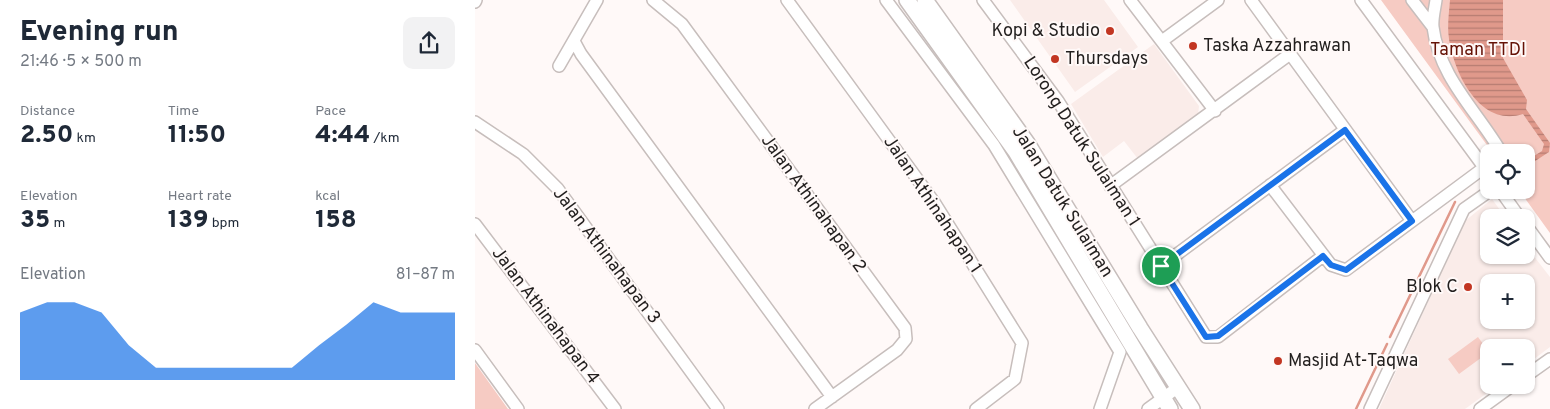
<!DOCTYPE html>
<html lang="en">
<head>
<meta charset="utf-8">
<style>
  :root { --surface:#fff; --page:#f2f2f3; --text:#1f2937; --muted:#747a83; --accent:#1a73e8 }
  body { margin:0; font-family:Overpass,sans-serif; background:var(--page); color:var(--text); height:100vh; display:flex; flex-direction:column; font-size:19px; white-space:nowrap }
  * { box-sizing:border-box; margin:0 }
  p { font-size:16px; color:var(--muted) }
  .icon { flex:none; width:28px; height:28px; fill:none; stroke:currentColor; stroke-width:2; stroke-linecap:round; stroke-linejoin:round }
  .map { position:relative; flex:1; overflow:hidden }
  .sheet { display:flex; flex-direction:column; background:var(--surface); width:475px }
  .sheet>* { flex:none }
  .fabs { position:absolute; left:1005px; top:144px; display:grid; gap:10px }
  .fabs a { display:grid; place-items:center; width:55px; height:55px; border-radius:10px; background:var(--surface); box-shadow:0 1px 4px #0004; font-size:25px }
  .pin { position:absolute; display:grid; place-items:center; width:42px; height:42px; color:#fff; margin:-21px; border:2px solid #fff; border-radius:50%; box-shadow:0 1px 5px #0007 }
  .round { display:grid; place-items:center; flex:none; width:52px; height:52px; border-radius:10px; background:var(--page) }
  .summary { display:flex; align-items:center; justify-content:space-between; height:85px; padding:0 20px }
  h1 { font-size:28px; font-weight:800; line-height:38px }
  .stats { display:grid; grid-template-columns:repeat(3,1fr); gap:8px; height:85px; padding:5px 20px }
  .stats div { display:grid; align-content:center }
  .stats b { font-size:25px; font-weight:800 }
  .stats small { font-size:14px; font-weight:400 }
  .stats p { font-size:14px }
  .chart { height:140px; padding:10px 20px }
  .chart p { display:flex; justify-content:space-between }
  .chart svg { width:100%; height:90px; margin-top:5px; fill:var(--accent); opacity:.7 }
  main { display:flex; flex:1; min-height:0 }
  .map>svg:first-child { display:block }
  .built { fill:#faece9; fill-rule:evenodd }
  .park { fill:#f6cbc3 }
  .water { fill:url(#water-rules) }
  .lines { fill:none; stroke-linecap:round; stroke-linejoin:round }
  .stream { stroke:#e0998b; stroke-width:2.5 }
  .minor-casing { stroke:#c7bebc; stroke-width:14 }
  .major-casing { stroke:#c7bebc; stroke-width:18 }
  .minor { stroke:#fff; stroke-width:11 }
  .major { stroke:#fff; stroke-width:15 }
  .route-casing { stroke:#fff; stroke-width:10 }
  .route { stroke:#1a73e8; stroke-width:6 }
  .poi-dot { fill:#c23622; stroke:#fff9f8; stroke-width:2 }
  .labels { text-anchor:middle; dominant-baseline:central; stroke-width:4; stroke-linejoin:round; paint-order:stroke }
  .poi-label { font-size:18px; fill:#221f1e; stroke:#fff9f8; text-anchor:start }
  .park-label { font-size:18px; fill:#651206; stroke:#fff9f8 }
  .street-label { font-size:18px; fill:#221f1e; stroke:#fff9f8 }
</style>
</head>
<body>
<main>
<section class="sheet">
<div class="summary"><div><h1>Evening run</h1><p>21:46 · 5 × 500 m</p></div><a class="round"><svg class="icon" aria-label="share" viewBox="0 0 24 24"><path d="M12 15V3M7 8l5-5 5 5M5 13v7h14v-7"/></svg></a></div>
<div class="stats">
<div><p>Distance</p><b>2.50<small> km</small></b></div>
<div><p>Time</p><b>11:50</b></div>
<div><p>Pace</p><b>4:44<small> /km</small></b></div>
</div>
<div class="stats">
<div><p>Elevation</p><b>35<small> m</small></b></div>
<div><p>Heart rate</p><b>139<small> bpm</small></b></div>
<div><p>kcal</p><b>158</b></div>
</div>
<div class="chart"><p><span>Elevation</span>81–87 m</p>
<svg viewBox="0 0 160 44" preserveAspectRatio="none"><path d="M0 44V11L10 6L20 6L30 11L40 27L50 38L60 38L70 38L80 38L90 38L100 38L110 27L120 17L130 6L140 11L150 11L160 11V44z"/></svg>
</div>
</section>
<div class="map">
<svg width="1075" height="409" viewBox="0 0 1075 409">
  <defs>
    <pattern id="water-rules" width="6" height="5" patternUnits="userSpaceOnUse" patternTransform="scale(1.25)"><rect width="6" height="5" fill="#e0998b"/><path d="M0 2.5h6" fill="none" stroke="#b57c71"/></pattern>
  </defs>
  <rect width="100%" height="100%" fill="#fff9f8"/>
  <!-- built -->
  <path class="built" d="M535,0H629L663,47L600,92Z
    M679,44L724,106L723,115L663,159L649,141L628,157L596,104Z
    M1017,199L1030,217L1014,218V255H1051V246L1075,277V347L1051,365V348H1014V385H1023L990,409H904L990,221ZM1014,282H1051V320H1014Z"/>
  <!-- park -->
  <path class="park" d="M906,0H1075V233L1044,190H1051V152H1017Z
    M1003,337L1014,352L984,374L973,359Z
    M0,363L33,409H0Z"/>
  <!-- water -->
  <path class="water" d="M1028,0V58L1052,100L1051,109L1075,143L1074,152L1051,167V161L1067,151L1069,144L1048,114C1005,128 979,73 974,39C972,26 974,13 975,0Z"/>
  <g class="lines">
    <!-- stream -->
    <path class="stream" d="M915,337L980,202
      M881,409L912,344"/>
    <defs>
      <path id="minor" d="M178,0L207,24L430,328L431,339L422,350L340,409
        M312,0L459,202L547,343L540,379L501,409
        M411,0L519,145L645,352L625,409
        M508,0L583,101L731,337H743L848,256
        M655,0L740,111
        M776,0L937,221
        M886,0L1014,174
        M937,0L957,26
        M961,0C960,8 957,19 958,27C964,77 1002,111 1026,152
        M0,2L1,0
        M99,41L106,54L357,397
        M687,41L743,0
        M84,66L122,0
        M0,122L48,154L83,189L243,409
        M795,185L856,265L871,270L1014,164
        M635,186L815,54
        M1025,190L1045,218
        M0,224L140,409
        M1051,225L1075,258
        M686,266L870,130
        M0,350L43,409
        M1051,376L1075,359
        M673,409L702,388
        M895,409L989,209L1016,190
        M1005,409L1038,385"/>
      <path id="major" d="M432,0L541,152L695,409
        M450,0L552,143L665,328L717,409"/>
    </defs>
    <!-- minor casing -->
    <use href="#minor" class="minor-casing"/>
    <!-- major casing -->
    <use href="#major" class="major-casing"/>
    <!-- minor -->
    <use href="#minor" class="minor"/>
    <!-- major -->
    <use href="#major" class="major"/>
  </g>
  <g class="lines">
    <defs>
      <path id="route" d="M870,130L937,221L871,270L856,265L848,256L743,336L731,337L686,266Z"/>
    </defs>
    <!-- route casing -->
    <use href="#route" class="route-casing"/>
    <!-- route -->
    <use href="#route" class="route"/>
  </g>
  <!-- markers -->
  <g class="poi-dot">
    <circle cx="635" cy="31" r="5"/>
    <circle cx="718" cy="46" r="5"/>
    <circle cx="580" cy="59" r="5"/>
    <circle cx="993" cy="287" r="5"/>
    <circle cx="803" cy="361" r="5"/>
  </g>
  <g class="labels">
    <!-- poi labels -->
    <g class="poi-label">
      <text x="625" y="31" text-anchor="end">Kopi &amp; Studio</text>
      <text x="728" y="46">Taska Azzahrawan</text>
      <text x="590" y="59">Thursdays</text>
      <text x="983" y="287" text-anchor="end">Blok C</text>
      <text x="813" y="361">Masjid At-Taqwa</text>
    </g>
    <!-- park labels -->
    <g class="park-label">
      <text x="1003" y="50">Taman TTDI</text>
    </g>
    <!-- street labels -->
    <g class="street-label">
      <text transform="translate(606 142) rotate(57)">Lorong Datuk Sulaiman 1</text>
      <text transform="translate(587 202) rotate(58)">Jalan Datuk Sulaiman</text>
      <text transform="translate(338 204) rotate(54)">Jalan Athinahapan 2</text>
      <text transform="translate(457 205) rotate(56)">Jalan Athinahapan 1</text>
      <text transform="translate(131 256) rotate(53)">Jalan Athinahapan 3</text>
      <text transform="translate(70 316) rotate(53)">Jalan Athinahapan 4</text>
    </g>
  </g>
</svg>
<div class="fabs">
<a><svg class="icon" aria-label="locate" viewBox="0 0 24 24"><circle cx="12" cy="12" r="6"/><path d="M12 2v4M12 18v4M2 12h4M18 12h4"/></svg></a>
<a><svg class="icon" aria-label="layers" viewBox="0 0 24 24"><path d="M12 4l9 5-9 5-9-5zM3 14l9 5 9-5"/></svg></a>
<a>+</a>
<a>−</a>
</div>
<div class="pin" style="left:686px;top:266px;background:#1e9e55"><svg class="icon" aria-label="arrive" viewBox="0 0 24 24"><path d="M6 21V4h12l-3 4 3 4H6"/></svg></div>
</div>
</main>
</body>
</html>
